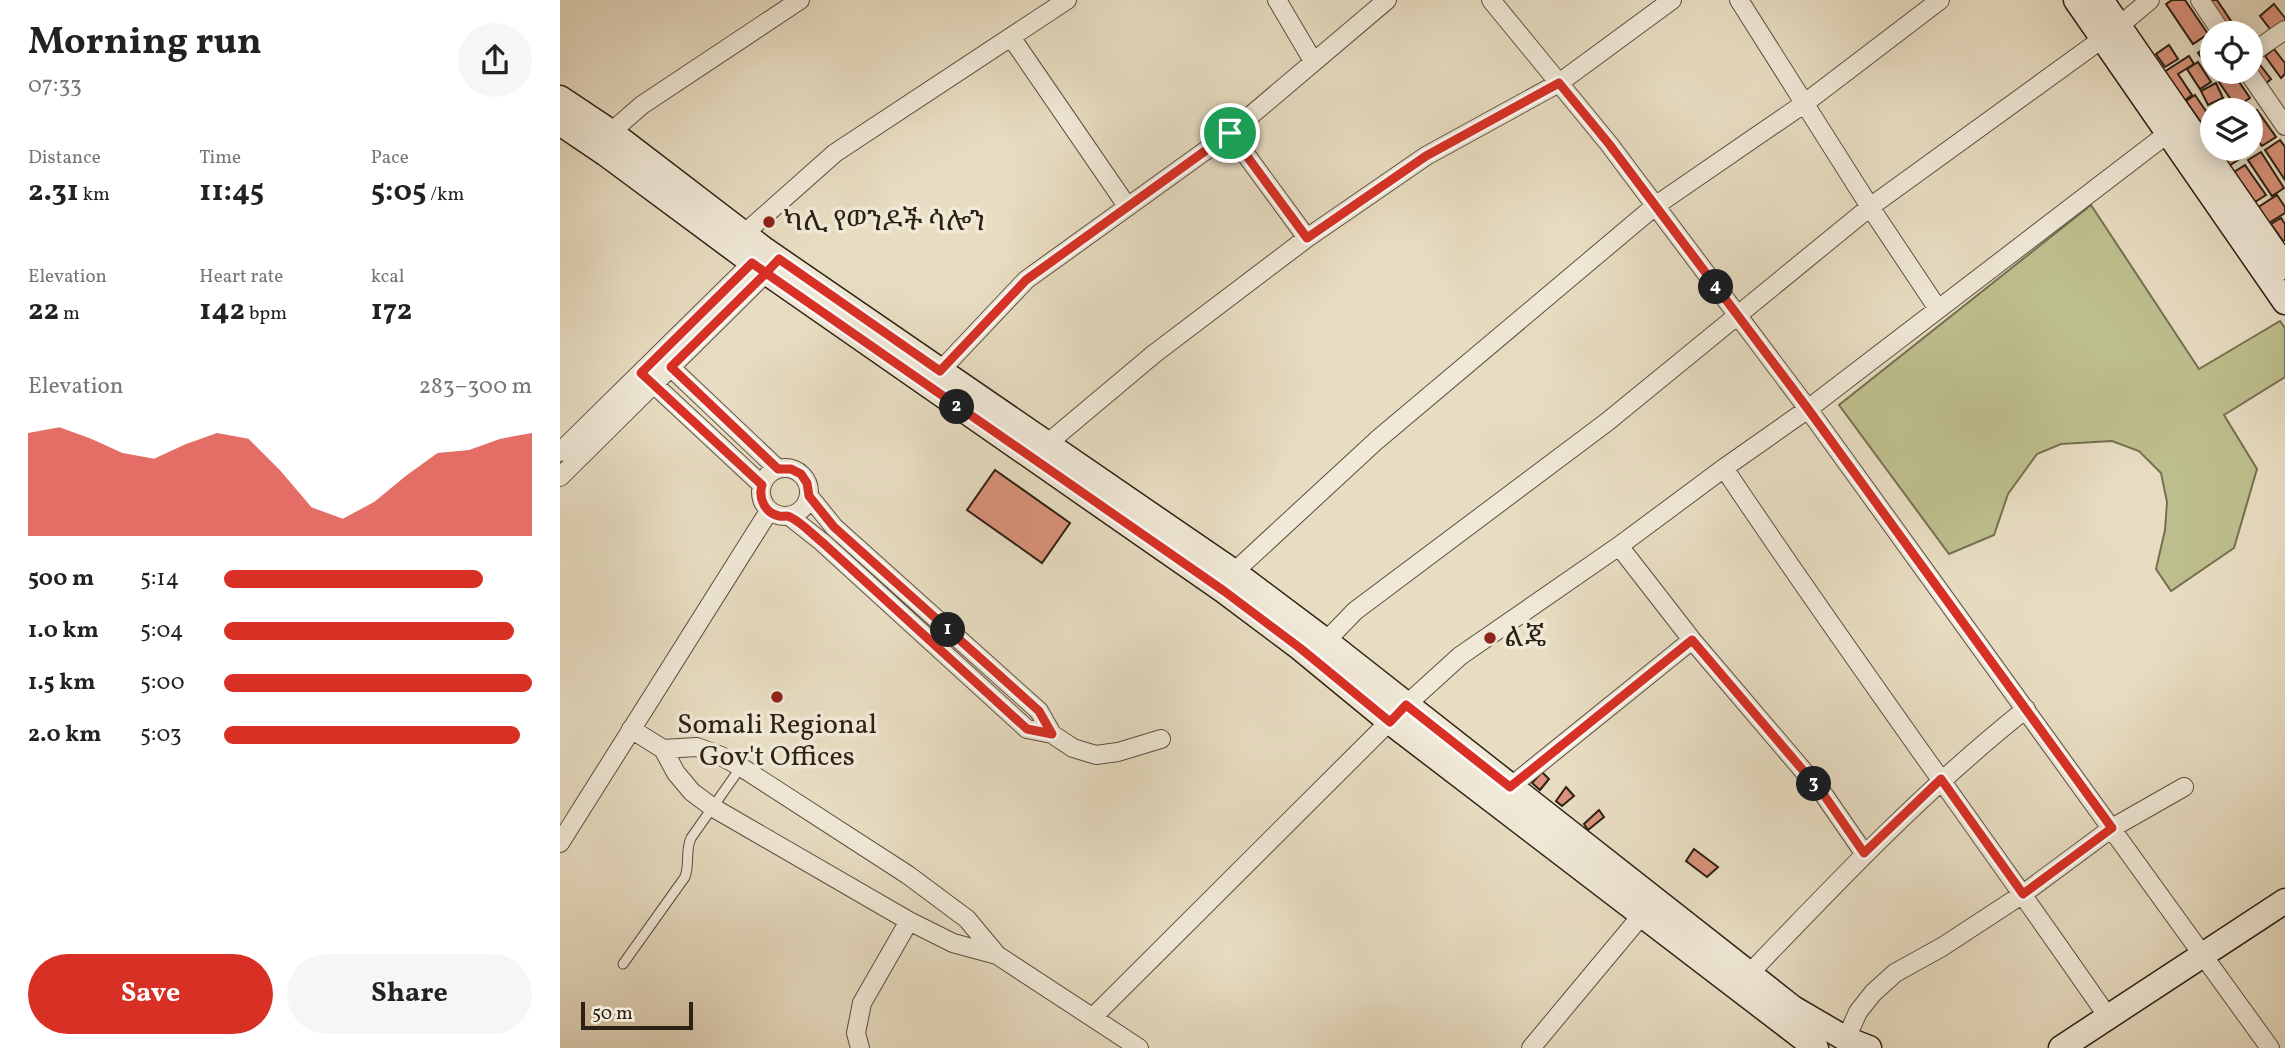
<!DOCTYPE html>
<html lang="en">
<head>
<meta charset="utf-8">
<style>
  :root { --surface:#fff; --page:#f6f6f6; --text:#222; --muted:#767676; --accent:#d93025 }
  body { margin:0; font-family:Vollkorn,"Noto Serif Ethiopic",serif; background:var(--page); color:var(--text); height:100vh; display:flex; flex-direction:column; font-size:26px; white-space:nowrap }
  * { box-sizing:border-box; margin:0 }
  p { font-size:23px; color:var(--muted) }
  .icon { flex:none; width:38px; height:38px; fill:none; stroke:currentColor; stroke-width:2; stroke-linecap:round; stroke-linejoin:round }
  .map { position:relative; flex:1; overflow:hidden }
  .panel { display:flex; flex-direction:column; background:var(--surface); width:560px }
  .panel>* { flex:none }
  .tools { position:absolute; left:1640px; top:21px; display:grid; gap:14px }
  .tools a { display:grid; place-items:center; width:63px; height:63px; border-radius:50%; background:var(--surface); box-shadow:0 4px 18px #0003; font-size:35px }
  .scale { position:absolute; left:21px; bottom:18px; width:112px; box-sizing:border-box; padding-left:7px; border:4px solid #2c2114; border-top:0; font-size:19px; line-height:24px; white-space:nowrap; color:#2c2114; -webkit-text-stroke:5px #f0e9d7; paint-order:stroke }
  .pin { position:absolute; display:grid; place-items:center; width:60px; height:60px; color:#fff; margin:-30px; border:4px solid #fff; border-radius:50%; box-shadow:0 2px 7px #0007 }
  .km { position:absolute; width:35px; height:35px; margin:-18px; border-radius:50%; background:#222; color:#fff; font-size:19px; line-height:35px; text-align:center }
  .round { display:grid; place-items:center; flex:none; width:74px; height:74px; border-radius:37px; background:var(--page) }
  .overview { display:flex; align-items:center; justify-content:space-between; height:119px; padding:0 28px }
  h1 { font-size:38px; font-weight:700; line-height:52px }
  .figures { display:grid; grid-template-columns:repeat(3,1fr); gap:10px; height:119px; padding:7px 28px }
  .figures div { display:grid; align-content:center }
  .figures b { font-size:30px; font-weight:700 }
  .figures small { font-size:19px; font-weight:400 }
  .figures p { font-size:19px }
  .chart { height:196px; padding:14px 28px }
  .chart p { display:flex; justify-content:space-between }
  .chart svg { width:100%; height:126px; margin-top:7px; fill:var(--accent); opacity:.7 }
  .button { display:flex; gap:14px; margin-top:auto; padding:14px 28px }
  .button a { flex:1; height:80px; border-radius:42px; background:var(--accent); color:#fff; font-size:28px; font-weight:700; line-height:80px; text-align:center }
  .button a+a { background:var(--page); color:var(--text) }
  ul { padding:0 28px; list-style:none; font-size:23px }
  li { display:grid; grid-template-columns:112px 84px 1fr; align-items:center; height:52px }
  li i { height:18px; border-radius:9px; background:var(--accent) }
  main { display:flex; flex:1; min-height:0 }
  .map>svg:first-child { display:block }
  .green { fill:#bebf8e; stroke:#757051; stroke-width:2 }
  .building { fill:#da927a; stroke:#2c2114; stroke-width:2 }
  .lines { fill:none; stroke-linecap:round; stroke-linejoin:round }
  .lane-casing { stroke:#5b5040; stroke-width:11 }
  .street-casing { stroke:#5b5040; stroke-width:20 }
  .secondary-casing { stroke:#2c2114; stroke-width:27 }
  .lane { stroke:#f0e9d7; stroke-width:9 }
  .street { stroke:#f0e9d7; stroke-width:18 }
  .secondary { stroke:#f0e9d7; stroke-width:24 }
  .route-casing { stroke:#fff; stroke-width:14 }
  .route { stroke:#d93025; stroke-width:9 }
  .poi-dot { fill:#8f2418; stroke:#f0e9d7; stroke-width:2.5 }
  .labels { text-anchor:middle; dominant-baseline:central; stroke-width:7; stroke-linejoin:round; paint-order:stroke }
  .poi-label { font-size:28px; fill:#2c2114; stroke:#f0e9d7; text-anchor:start }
</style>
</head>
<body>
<main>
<section class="panel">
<div class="overview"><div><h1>Morning run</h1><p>07:33</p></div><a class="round"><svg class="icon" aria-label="share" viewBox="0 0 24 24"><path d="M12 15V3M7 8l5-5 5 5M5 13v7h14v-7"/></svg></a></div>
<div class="figures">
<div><p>Distance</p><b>2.31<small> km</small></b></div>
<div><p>Time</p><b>11:45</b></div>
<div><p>Pace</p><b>5:05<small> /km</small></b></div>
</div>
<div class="figures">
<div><p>Elevation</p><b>22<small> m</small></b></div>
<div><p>Heart rate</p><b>142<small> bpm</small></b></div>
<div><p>kcal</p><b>172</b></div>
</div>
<div class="chart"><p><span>Elevation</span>283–300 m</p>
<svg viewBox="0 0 160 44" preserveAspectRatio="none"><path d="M0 44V8L10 6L20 10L30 15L40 17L50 12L60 8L70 10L80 21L90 34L100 38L110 32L120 23L130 15L140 14L150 10L160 8V44z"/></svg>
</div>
<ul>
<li><b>500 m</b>5:14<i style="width:84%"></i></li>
<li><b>1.0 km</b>5:04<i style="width:94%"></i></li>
<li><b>1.5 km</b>5:00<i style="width:100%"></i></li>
<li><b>2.0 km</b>5:03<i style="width:96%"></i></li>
</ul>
<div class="button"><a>Save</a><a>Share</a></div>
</section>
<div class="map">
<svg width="1725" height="1048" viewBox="0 0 1725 1048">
  <rect width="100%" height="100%" fill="#e8ddc2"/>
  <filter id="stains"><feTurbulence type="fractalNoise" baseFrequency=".00286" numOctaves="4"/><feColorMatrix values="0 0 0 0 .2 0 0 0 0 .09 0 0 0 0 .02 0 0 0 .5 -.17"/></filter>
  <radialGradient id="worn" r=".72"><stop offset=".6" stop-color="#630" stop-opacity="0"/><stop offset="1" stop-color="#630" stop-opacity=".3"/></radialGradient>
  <!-- green -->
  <path class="green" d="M1531,205L1639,369L1720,321L1725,328V377L1664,415L1697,469L1674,548L1611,591L1596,569L1605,530L1607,502L1601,473L1579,451L1552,441L1501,444L1477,454L1448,494L1434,535L1389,554L1279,405Z"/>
  <!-- building -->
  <path class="building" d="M1612,0H1625L1648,34L1633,44L1606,4Z
    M1637,0H1657L1675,27L1666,33Z
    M1714,4L1725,18V32L1717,38L1700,16Z
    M1652,43V72H1663L1655,77L1638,53Z
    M1609,45L1618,59L1605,67L1596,54Z
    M1714,49L1725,63V74L1721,78L1705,56Z
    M1629,56L1634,64L1618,74L1632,95L1624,101L1604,72Z
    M1697,61L1711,79L1698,90L1690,66Z
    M1638,62L1651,82L1640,89L1627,69Z
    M1673,73L1690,98L1676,107L1659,82Z
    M1656,83L1663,98L1648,105L1641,91Z
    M1635,95L1652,120L1644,127L1626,101Z
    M1697,110L1716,137L1702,146L1690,130V115Z
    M1720,140L1725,147V180L1705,150Z
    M1657,149H1688L1690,152L1669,166Z
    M1701,152L1724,188L1712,196L1688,160Z
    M1685,165L1706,195L1695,202L1674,172Z
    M1717,195L1725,207V213L1707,224L1697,208Z
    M1721,218L1725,224V240L1723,241L1711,224Z
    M435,470L510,523L482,563L407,510Z
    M982,772L989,779L980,790L972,783Z
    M1006,787L1014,796L1002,806L996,801Z
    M1039,810L1044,817L1028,830L1024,824Z
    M1134,849L1158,867L1147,877L1126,861Z"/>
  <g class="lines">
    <defs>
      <path id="lane" d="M63,964L125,877C130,863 125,851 131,838L181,767"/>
      <path id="street" d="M717,0L753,61
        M931,0L1049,144L1248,409L1710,1048
        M1179,0L1310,207L1378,309
        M1640,0L1662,33
        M1559,26L1590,0
        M451,37L567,206
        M1690,54L1725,30
        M1688,72L1725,126
        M51,132L82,105L240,0
        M670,133L747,238
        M177,240L275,153L507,0
        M104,361L218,469
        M380,371L466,280L670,133L827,0
        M86,377L202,485
        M488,443L594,354L747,238L866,156L999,83L1112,0
        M0,452L200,255
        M201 492a24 24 0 1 1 48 0a24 24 0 1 1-48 0Z
        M1164,468C1288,654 1421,833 1548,1017
        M0,477L214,265
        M249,496L274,527L479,711L492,734
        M229,516L262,542L467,729L492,734L513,748L536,755L558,752L601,739
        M1059,546L1132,640L1264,795L1304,853
        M674,572L817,440L1095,206L1245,103L1380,0
        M766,641L795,611L1047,422L1310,207L1542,39
        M71,729L103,749L116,773L132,792L152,807L349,921L393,943L437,955
        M103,749L137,747L161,756L181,767L348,875L407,919L437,955L579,1048
        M950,787L1132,640
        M0,843L209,511
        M1188,975C1277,882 1365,789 1466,709
        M533,1017L846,705L900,656L1059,546L1164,468L1248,409L1607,134
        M1286,1039L1298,1012L1313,993L1335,973L1382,947L1463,894L1552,828L1624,787
        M300,1048L296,1033L302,1003L349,921
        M971,1048L1081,916"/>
      <path id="secondary" d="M1516,0L1725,302
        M1541,0L1725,267
        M0,98L51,132L205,250L674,572L766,641L1233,1008L1286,1039L1309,1048
        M0,123L46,154L193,263L664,591L740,648L830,722L1256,1048
        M1501,1048L1725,901"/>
    </defs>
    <!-- lane casing -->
    <use href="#lane" class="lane-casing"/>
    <!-- street casing -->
    <use href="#street" class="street-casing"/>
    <!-- secondary casing -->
    <use href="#secondary" class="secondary-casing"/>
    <!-- lane -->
    <use href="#lane" class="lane"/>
    <!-- street -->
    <use href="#street" class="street"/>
    <!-- secondary -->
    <use href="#secondary" class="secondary"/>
  </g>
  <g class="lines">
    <defs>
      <path id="route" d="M670,133L466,280L380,371L219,259L206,273L111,367L218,469H231L241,474L247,483L249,496L274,527L479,711L492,734L467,729L262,542C252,534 241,522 230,517C225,515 225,517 219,516C205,513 198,498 202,485L81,373L192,263L206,273L664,591L740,648L830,722L846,705L950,787L1132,640L1264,795L1304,853L1381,779L1463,894L1552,828L1248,409L1049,144L999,83L866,156L747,238L670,133"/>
    </defs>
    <!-- route casing -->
    <use href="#route" class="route-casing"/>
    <!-- route -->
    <use href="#route" class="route"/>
  </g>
  <!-- markers -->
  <g class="poi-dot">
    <circle cx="209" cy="222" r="7"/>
    <circle cx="930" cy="638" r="7"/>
    <circle cx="217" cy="697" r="7"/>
  </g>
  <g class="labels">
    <!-- poi labels -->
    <g class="poi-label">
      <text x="223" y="222">ካሊ የወንዶች ሳሎን</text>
      <text x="944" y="638">ልጄ</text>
      <text x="217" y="725" text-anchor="middle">Somali Regional<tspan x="217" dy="32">Gov't Offices</tspan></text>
    </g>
  </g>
  <rect width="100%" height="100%" filter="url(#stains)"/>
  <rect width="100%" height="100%" fill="url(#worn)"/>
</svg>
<div class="tools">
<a><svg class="icon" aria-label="locate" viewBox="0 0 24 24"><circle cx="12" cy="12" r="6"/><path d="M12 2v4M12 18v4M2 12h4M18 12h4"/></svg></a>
<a><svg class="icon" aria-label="layers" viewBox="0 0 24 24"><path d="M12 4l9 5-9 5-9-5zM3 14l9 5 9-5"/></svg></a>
</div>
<div class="scale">50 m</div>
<div class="pin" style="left:670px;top:133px;background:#1e9e55"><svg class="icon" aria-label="arrive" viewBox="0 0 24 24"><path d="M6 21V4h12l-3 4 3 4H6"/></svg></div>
<b class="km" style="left:388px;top:630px">1</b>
<b class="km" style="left:397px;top:407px">2</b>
<b class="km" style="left:1254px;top:784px">3</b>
<b class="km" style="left:1156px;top:287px">4</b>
</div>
</main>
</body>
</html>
